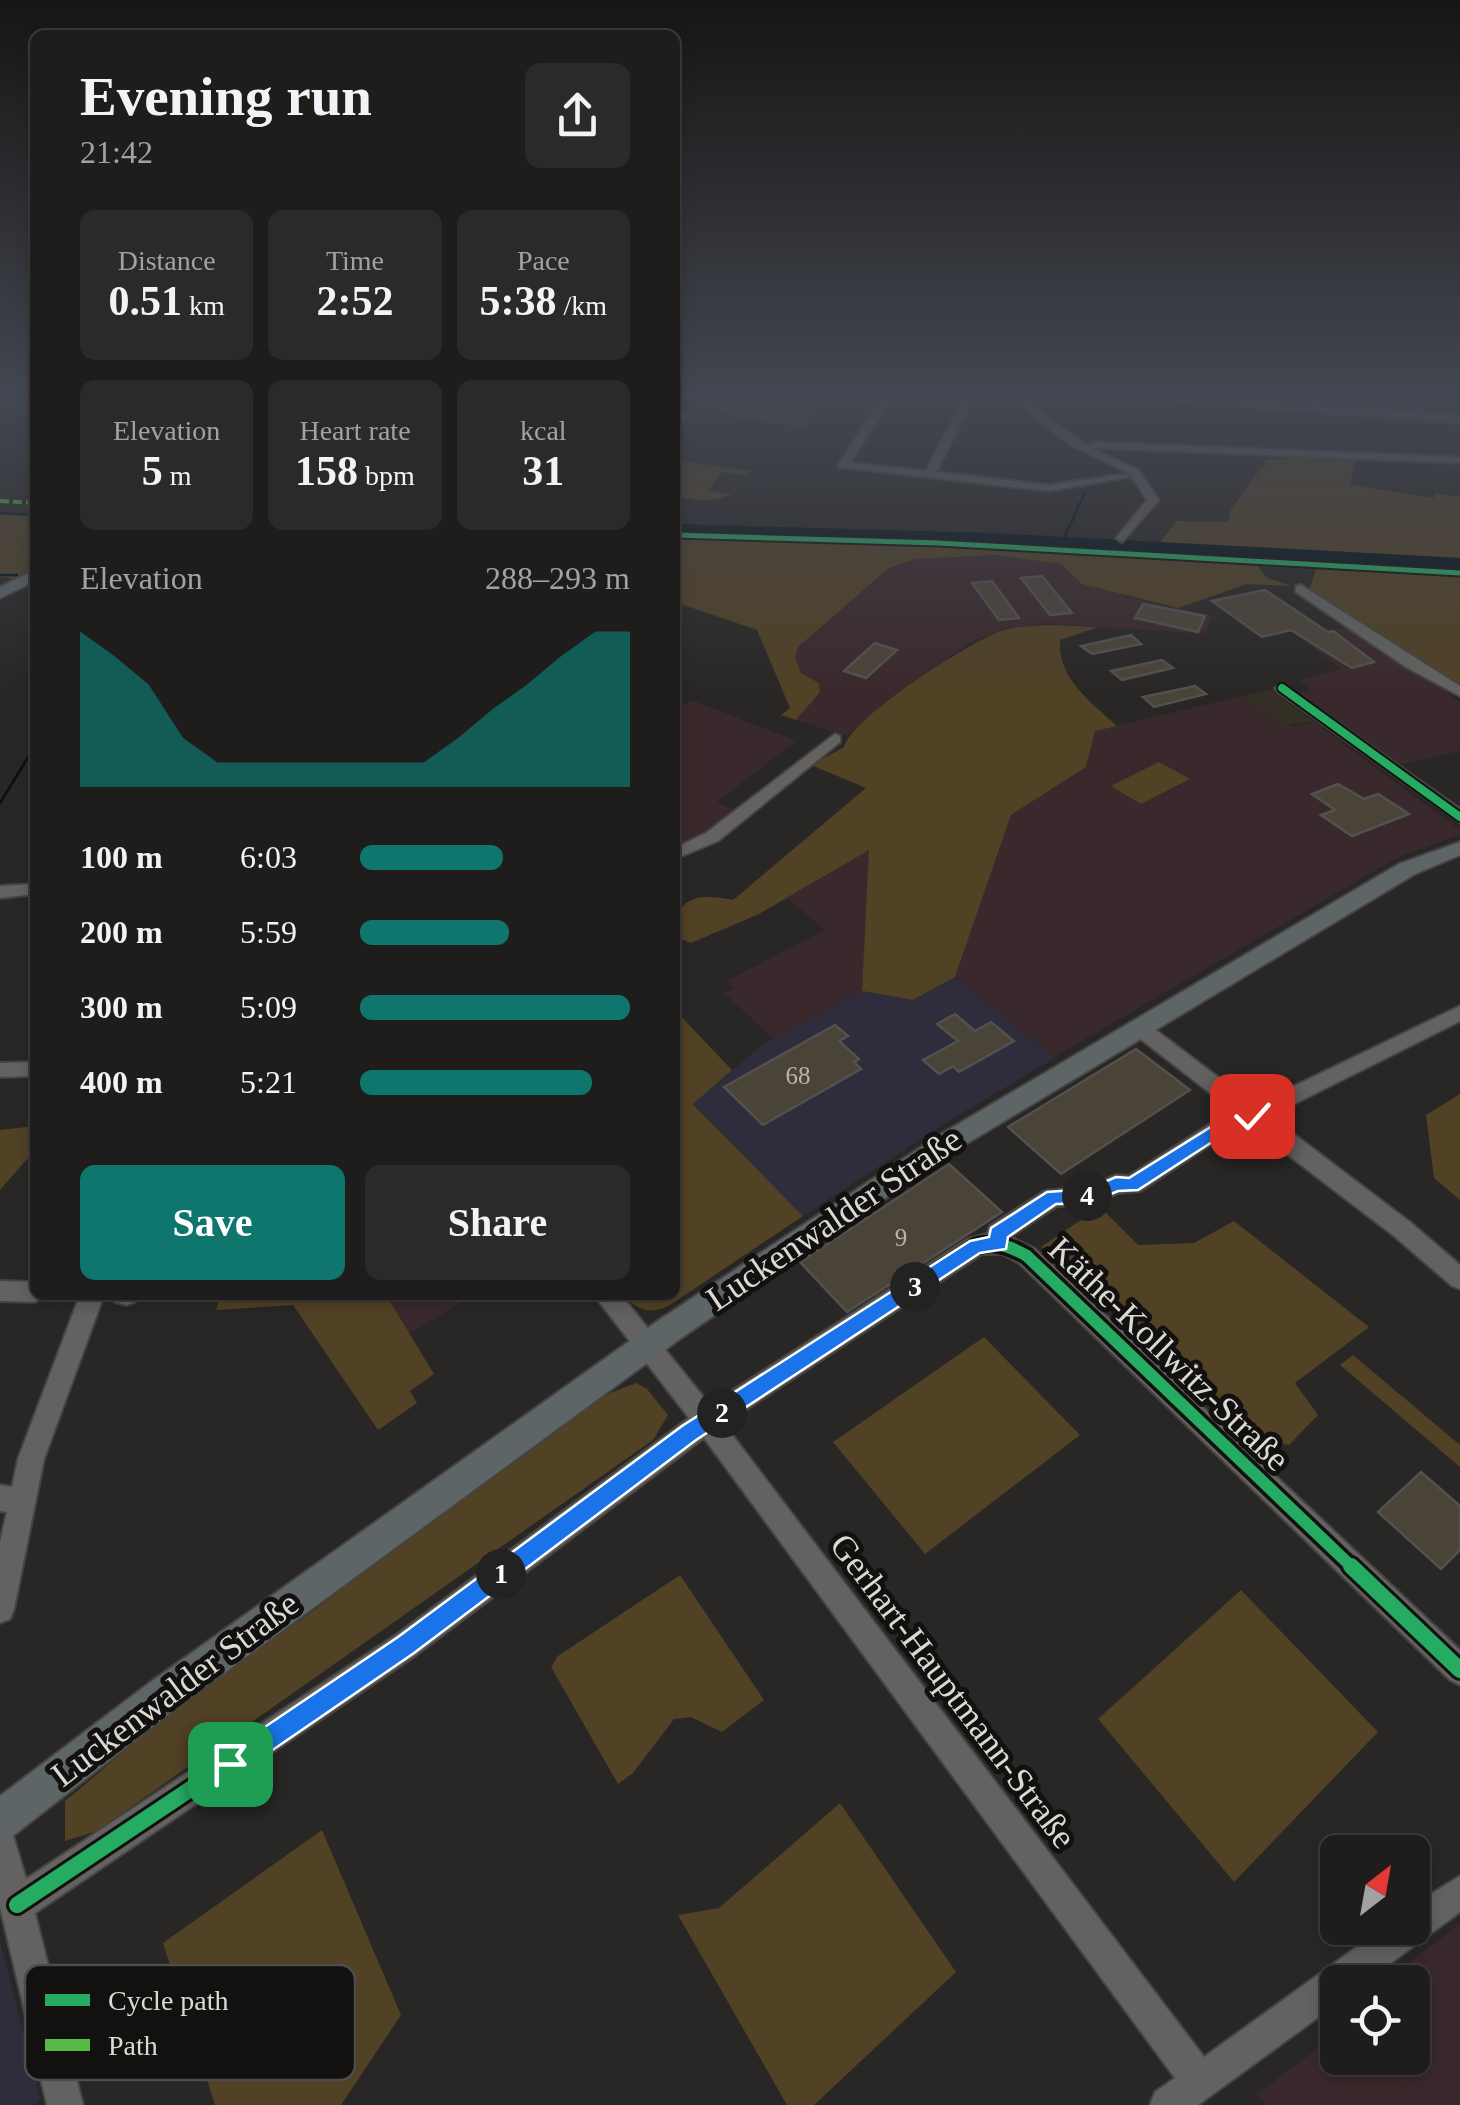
<!DOCTYPE html>
<html lang="en">
<head>
<meta charset="utf-8">
<style>
  :root { --surface:#1f1d1c; --page:#2c2a29; --text:#f1f3f6; --muted:#a1a2a3; --line:#3c3b3b; --accent:#0f766e }
  body { margin:0; font-family:Georgia,serif; background:var(--page); color:var(--text); height:100vh; display:flex; flex-direction:column; font-size:38px; white-space:nowrap }
  * { box-sizing:border-box; margin:0 }
  p { font-size:32px; color:var(--muted) }
  .icon { flex:none; width:55px; height:55px; fill:none; stroke:currentColor; stroke-width:2; stroke-linecap:round; stroke-linejoin:round }
  .map { position:relative; flex:1; overflow:hidden }
  .panel { position:absolute; left:30px; top:30px; width:650px; height:1270px; display:flex; flex-direction:column; background:var(--surface); border-radius:15px; box-shadow:0 5px 15px #0003,0 0 0 2px var(--line) }
  .panel>* { flex:none }
  .needle { width:65px; rotate:31deg }
  .buttons { position:absolute; left:1320px; top:1835px; display:grid; gap:20px }
  .buttons a { display:grid; place-items:center; width:110px; height:110px; border-radius:15px; background:var(--surface); box-shadow:0 5px 15px #0003,0 0 0 2px var(--line); font-size:50px }
  .pin { position:absolute; display:grid; place-items:center; width:85px; height:85px; color:#fff; margin:-42px; border-radius:20px; box-shadow:0 5px 15px #0006 }
  .km { position:absolute; width:50px; height:50px; margin:-25px; border-radius:50%; background:#222; color:#fff; font-size:28px; line-height:50px; text-align:center }
  .round { display:grid; place-items:center; flex:none; width:105px; height:105px; border-radius:15px; background:var(--page) }
  .headline { display:flex; align-items:center; justify-content:space-between; height:170px; padding:0 50px }
  h1 { font-size:55px; font-weight:700; line-height:75px }
  .metrics { display:grid; grid-template-columns:repeat(3,1fr); gap:15px; height:170px; padding:10px 50px }
  .metrics div { display:grid; align-content:center; border-radius:15px; background:var(--page); text-align:center }
  .metrics b { font-size:42px; font-weight:700 }
  .metrics small { font-size:28px; font-weight:400 }
  .metrics p { font-size:28px }
  .chart { height:280px; padding:20px 50px }
  .chart p { display:flex; justify-content:space-between }
  .chart svg { width:100%; height:180px; margin-top:10px; fill:var(--accent); opacity:.7 }
  .action { display:flex; gap:20px; margin-top:auto; padding:20px 50px }
  .action a { flex:1; height:115px; border-radius:15px; background:var(--accent); color:#fff; font-size:40px; font-weight:700; line-height:115px; text-align:center }
  .action a+a { background:var(--page); color:var(--text) }
  ul { padding:0 50px; list-style:none; font-size:32px }
  li { display:grid; grid-template-columns:160px 120px 1fr; align-items:center; height:75px }
  li i { height:25px; border-radius:12px; background:var(--accent) }
  .map>svg:first-child { display:block }
  .commercial { fill:#2f2c3b }
  .built { fill:#342f25 }
  .education { fill:#3a292c }
  .green { fill:#514125 }
  .water { fill:#041119 }
  .lines { fill:none; stroke-linecap:round; stroke-linejoin:round }
  .stream { stroke:#041119; stroke-width:2.5 }
  .building { fill:#4a4338; stroke:#53514f; stroke-width:2.5 }
  .minor-casing { stroke:#464442; stroke-width:4 }
  .major-casing { stroke:#464442; stroke-width:4 }
  .minor { fill:#636260; fill-rule:evenodd }
  .major { fill:#5e6567; fill-rule:evenodd }
  .quiet-far1 { stroke:#58b947; stroke-width:4; stroke-dasharray:9 4; stroke-linecap:butt }
  .quiet { stroke:#58b947; stroke-width:9; stroke-dasharray:19 9; stroke-linecap:butt }
  .cycleway-far3-casing { stroke:#12110f; stroke-width:9 }
  .cycleway-far2-casing { stroke:#12110f; stroke-width:12 }
  .cycleway-far1-casing { stroke:#12110f; stroke-width:19 }
  .cycleway-casing { stroke:#12110f; stroke-width:22 }
  .cycleway-far3 { stroke:#26ab63; stroke-width:5 }
  .cycleway-far2 { stroke:#26ab63; stroke-width:8 }
  .cycleway-far1 { stroke:#26ab63; stroke-width:12 }
  .cycleway { stroke:#26ab63; stroke-width:16 }
  .route { fill:#1a73e8; stroke:#fff; stroke-width:2.5 }
  .labels { text-anchor:middle; dominant-baseline:central; stroke-width:10; stroke-linejoin:round; paint-order:stroke }
  .number-label { font-size:25px; fill:#b7b4ae }
  .near-street-label { font-size:35px; fill:#dbd9d6; stroke:#12110f }
  .key { fill:#12110f; stroke:#4e4d4b; stroke-width:2.5 }
  .key-label { font-size:28px; fill:#dbd9d6 }
</style>
</head>
<body>
<div class="map">
<svg width="1460" height="2105" viewBox="0 0 1460 2105">
  <rect width="100%" height="100%" fill="#292725"/>
  <!-- commercial -->
  <path class="commercial" d="M955,977L1055,1058L952,1119L803,1216L693,1103L764,1044L862,991L913,1000Z
    M0,1941L40,2100L34,2105H0Z"/>
  <!-- built -->
  <path class="built" d="M1272,689L1277,695L1314,722L1280,725L1242,696Z"/>
  <!-- education -->
  <path class="education" d="M995,555L1061,564L1127,597L1212,616L1205,634L1047,623L1003,629L968,643L847,736L796,720L820,691L819,683L801,673L795,657L798,647L889,568L915,559Z
    M1350,627L1422,670L1460,703V751L1398,765L1297,694L1311,690L1299,680L1342,669L1298,637Z
    M1242,696L1280,725L1289,723L1294,727L1314,722L1460,830V835L1400,856L1054,1057L955,977L1011,815L1086,767L1095,731Z
    M692,700L796,741L717,802L735,811L699,839L675,847V711Z
    M870,849L862,991L774,1039L724,993L734,988L726,981L825,930L787,898Z
    M386,1295H475L409,1333Z
    M1460,1924V2105H1266L1257,2094L1337,2034L1338,2058H1412V1982H1406L1418,1974L1411,1961Z"/>
  <!-- green -->
  <path class="green" d="M678,398H827L805,427L727,417L730,414Z
    M1355,458L1350,485L1434,498L1435,493L1460,497V558L1160,542L1177,521L1228,522L1231,509L1268,459Z
    M675,460L751,471L746,475L723,472L708,490L732,494C712,503 696,500 675,497Z
    M0,513L35,515V571L0,588L16,579L0,577Z
    M675,534L880,538L1251,557L1266,577L1291,586L1247,584L1178,608L1082,584L1061,564L995,555L915,559L889,568L798,647L795,657L801,673L819,683L820,692L796,720L781,715L790,708L757,630L675,602Z
    M1316,569L1460,576V685L1309,591Z
    M1048,625L1099,627L1060,640C1057,678 1091,702 1117,726L1095,731L1086,767L1011,815L955,977L913,1000L862,991L869,850L759,914L691,943L675,937C675,895 698,893 733,900L866,788L811,765L844,747C851,718 969,642 1001,631C1015,626 1032,626 1048,625Z
    M1159,762L1190,779L1141,804L1111,786Z
    M675,1010L732,1070L693,1104L803,1216L670,1305C652,1315 637,1311 624,1295H675Z
    M1460,1094V1200L1434,1178L1426,1115Z
    M35,1126V1150L0,1190V1130Z
    M1100,1207L1138,1245L1194,1243L1234,1221L1369,1327L1295,1383L1318,1415L1289,1445L1254,1439L1096,1292L1041,1247Z
    M220,1295H386L434,1374L410,1391L417,1403L378,1430L293,1305L216,1310Z
    M984,1337L1080,1435L925,1554L833,1442Z
    M1353,1355L1460,1445V1467L1340,1365Z
    M636,1383L647,1389L668,1415L653,1440L97,1831L65,1841V1801C119,1757 169,1709 226,1669C269,1638 314,1617 351,1578L598,1398Z
    M680,1575L764,1700L722,1732L691,1717L674,1719L633,1773L618,1784L551,1667L558,1656Z
    M1241,1590L1378,1732L1234,1882L1098,1719Z
    M840,1803L956,1972L814,2105H787L678,1915L719,1908Z
    M322,1830L401,2015L341,2105H215L163,1943Z"/>
  <!-- water -->
  <path class="water" d="M675,524L992,533L1460,558V569L949,541L675,534Z"/>
  <g class="lines">
    <!-- stream -->
    <path class="stream" d="M0,513L35,515
      M1065,536L1085,492
      M0,575H17
      M0,803L35,746"/>
  </g>
  <!-- building -->
  <path class="building" d="M1042,576L1072,613L1050,615L1021,578Z
    M992,581L1019,618L999,620L972,583Z
    M1265,590L1328,632L1333,631L1374,662L1352,668L1291,630L1262,637L1212,601Z
    M1143,604L1205,616L1198,632L1135,618Z
    M1131,635L1141,644L1092,654L1081,646Z
    M875,643L897,650L866,678L844,671Z
    M1162,660L1173,668L1122,680L1111,671Z
    M1195,686L1206,694L1154,707L1143,697Z
    M1338,784L1364,799L1378,794L1409,814L1352,836L1321,815L1335,810L1312,794Z
    M955,1014L975,1031L991,1022L1014,1041L959,1072L953,1066L939,1074L923,1060L958,1041L937,1024Z
    M835,1025L848,1036L839,1041L859,1059L854,1062L861,1069L763,1125L724,1087Z
    M1136,1049L1190,1090L1061,1174L1008,1127Z
    M949,1164L1002,1212L847,1312L800,1262Z
    M1421,1472L1460,1506V1550L1441,1569L1378,1512Z"/>
  <g class="lines">
    <defs>
      <path id="minor" d="M882,398H892L850,463L926,471L964,398H974L936,472L1049,485L1124,474L1130,477L1049,491L839,467L838,465Z
        M1018,398H1028L1043,414L1090,447L1094,442L1460,457V463L1092,448L1138,470L1159,500L1122,542L1116,538L1147,500L1130,474L1072,446L1035,418Z
        M1308,398H1318L1320,410H1312Z
        M1410,398H1420L1429,418H1421Z
        M675,410L690,416L675,428L678,417Z
        M1301,585L1460,686V696L1406,667L1296,592V586Z
        M1282,684L1460,809V822L1277,691L1275,688Z
        M835,734L840,736V742L718,841L675,859V848L706,833Z
        M35,884V894L0,898V886Z
        M1460,1006V1021L1270,1116L1410,1222L1460,1265V1289L1452,1286L1394,1236L1245,1122L1140,1191L1118,1193L1090,1205L1057,1206L1010,1237L1035,1249L1460,1650V1685L1450,1680L1019,1263L1003,1254H982L724,1424L1204,2057L1383,1928H1412V1906L1460,1876V1912L1365,1982H1338V2003L1198,2105H1150L1155,2092L1175,2078L704,1438L416,1655L35,1913L83,2105H47L0,1907V1823L11,1828L26,1879L396,1635L689,1418L594,1295H621L710,1405L968,1239L987,1234L990,1226L1045,1191L1088,1187L1116,1175L1129,1176L1232,1110L1134,1034L1131,1029L1134,1024H1148L1255,1105Z
        M35,1062V1076L0,1077V1063Z
        M0,1281L35,1282V1295H45L35,1302L0,1301Z
        M80,1295H104L44,1459L14,1609L10,1619L0,1623V1542L7,1512L0,1511V1485L12,1487L18,1459Z
        M111,1295H139L135,1302L127,1305L115,1302Z"/>
      <path id="major" d="M1165,398H1220L1460,415V423L1171,402Z
        M35,570V581L0,598V587Z
        M1460,842V855L1415,874L956,1150L684,1336L174,1710L14,1835L0,1841V1796L148,1684L662,1318L938,1136L1399,864Z"/>
    </defs>
    <!-- minor casing -->
    <use href="#minor" class="minor-casing"/>
    <!-- major casing -->
    <use href="#major" class="major-casing"/>
    <!-- minor -->
    <use href="#minor" class="minor"/>
    <!-- major -->
    <use href="#major" class="major"/>
    <!-- quiet-far1 -->
    <path class="quiet-far1" d="M675,413L685,416L675,425
      M0,501L35,503"/>
    <!-- quiet -->
    <path class="quiet" d="M999,1243L998,1233L1053,1197L1090,1196L1116,1184L1132,1185"/>
    <defs>
      <path id="cycleway-far3" d="M675,535L938,543L1460,573"/>
      <path id="cycleway-far2" d="M1282,688L1460,817"/>
      <path id="cycleway-far1" d="M508,1569L689,1433L976,1246C995,1241 1010,1246 1027,1256L1354,1569"/>
      <path id="cycleway" d="M1351,1566L1460,1670
        M17,1905L406,1645L511,1566"/>
    </defs>
    <!-- cycleway-far3 casing -->
    <use href="#cycleway-far3" class="cycleway-far3-casing"/>
    <!-- cycleway-far2 casing -->
    <use href="#cycleway-far2" class="cycleway-far2-casing"/>
    <!-- cycleway-far1 casing -->
    <use href="#cycleway-far1" class="cycleway-far1-casing"/>
    <!-- cycleway casing -->
    <use href="#cycleway" class="cycleway-casing"/>
    <!-- cycleway-far3 -->
    <use href="#cycleway-far3" class="cycleway-far3"/>
    <!-- cycleway-far2 -->
    <use href="#cycleway-far2" class="cycleway-far2"/>
    <!-- cycleway-far1 -->
    <use href="#cycleway-far1" class="cycleway-far1"/>
    <!-- cycleway -->
    <use href="#cycleway" class="cycleway"/>
  </g>
  <!-- sky -->
  <linearGradient id="sky" x2="0" y2="1"><stop stop-color="#171514"/><stop offset="0.57" stop-color="#434751"/><stop offset="1" stop-color="#434751" stop-opacity="0"/></linearGradient>
  <rect width="1460" height="693" fill="url(#sky)"/>
  <!-- route -->
  <path class="route" d="M1246,1105L1258,1111V1120H1246L1138,1190L1118,1191L1090,1203L1056,1204L1008,1237L1006,1249L980,1253L696,1440L414,1653L239,1773L230,1777L222,1773L218,1764L222,1756L398,1637L682,1426L970,1241L989,1237L991,1228L1047,1192L1088,1189L1116,1177L1129,1178Z"/>
  <g class="labels">
    <!-- number labels -->
    <g class="number-label">
      <text x="798" y="1075">68</text>
      <text x="901" y="1237">9</text>
    </g>
    <!-- near-street labels -->
    <g class="near-street-label">
      <text transform="translate(834 1219) rotate(-34)">Luckenwalder Straße</text>
      <text transform="translate(1169 1354) rotate(44)">Käthe-Kollwitz-Straße</text>
      <text transform="translate(175 1689) rotate(-37)">Luckenwalder Straße</text>
      <text transform="translate(953 1691) rotate(53)">Gerhart-Hauptmann-Straße</text>
    </g>
  </g>
  <!-- legend -->
  <rect x="25" y="1965" width="330" height="115" rx="15" class="key"/>
  <rect x="45" y="1994" width="45" height="12" fill="#26ab63"/>
  <rect x="45" y="2039" width="45" height="12" fill="#58b947"/>
  <g class="key-label">
    <text x="108" y="2010">Cycle path</text>
    <text x="108" y="2055">Path</text>
  </g>
</svg>
<div class="buttons">
<a><svg class="needle" viewBox="-14 -14 28 28"><path d="M0-13l5 13h-10z" fill="#e53935"/><path d="M0 13l5-13h-10z" fill="#a1a2a3"/></svg></a>
<a><svg class="icon" aria-label="locate" viewBox="0 0 24 24"><circle cx="12" cy="12" r="6"/><path d="M12 2v4M12 18v4M2 12h4M18 12h4"/></svg></a>
</div>
<div class="pin" style="left:230px;top:1764px;background:#1e9e55"><svg class="icon" aria-label="arrive" viewBox="0 0 24 24"><path d="M6 21V4h12l-3 4 3 4H6"/></svg></div>
<div class="pin" style="left:1252px;top:1116px;background:#d93025"><svg class="icon" aria-label="check" viewBox="0 0 24 24"><path d="M5 12l5 5 9-10"/></svg></div>
<b class="km" style="left:501px;top:1574px">1</b>
<b class="km" style="left:722px;top:1413px">2</b>
<b class="km" style="left:915px;top:1287px">3</b>
<b class="km" style="left:1087px;top:1196px">4</b>
<section class="panel">
<div class="headline"><div><h1>Evening run</h1><p>21:42</p></div><a class="round"><svg class="icon" aria-label="share" viewBox="0 0 24 24"><path d="M12 15V3M7 8l5-5 5 5M5 13v7h14v-7"/></svg></a></div>
<div class="metrics">
<div><p>Distance</p><b>0.51<small> km</small></b></div>
<div><p>Time</p><b>2:52</b></div>
<div><p>Pace</p><b>5:38<small> /km</small></b></div>
</div>
<div class="metrics">
<div><p>Elevation</p><b>5<small> m</small></b></div>
<div><p>Heart rate</p><b>158<small> bpm</small></b></div>
<div><p>kcal</p><b>31</b></div>
</div>
<div class="chart"><p><span>Elevation</span>288–293 m</p>
<svg viewBox="0 0 160 44" preserveAspectRatio="none"><path d="M0 44V6L10 12L20 19L30 32L40 38L50 38L60 38L70 38L80 38L90 38L100 38L110 32L120 25L130 19L140 12L150 6L160 6V44z"/></svg>
</div>
<ul>
<li><b>100 m</b>6:03<i style="width:53%"></i></li>
<li><b>200 m</b>5:59<i style="width:55%"></i></li>
<li><b>300 m</b>5:09<i style="width:100%"></i></li>
<li><b>400 m</b>5:21<i style="width:86%"></i></li>
</ul>
<div class="action"><a>Save</a><a>Share</a></div>
</section>
</div>
</body>
</html>
